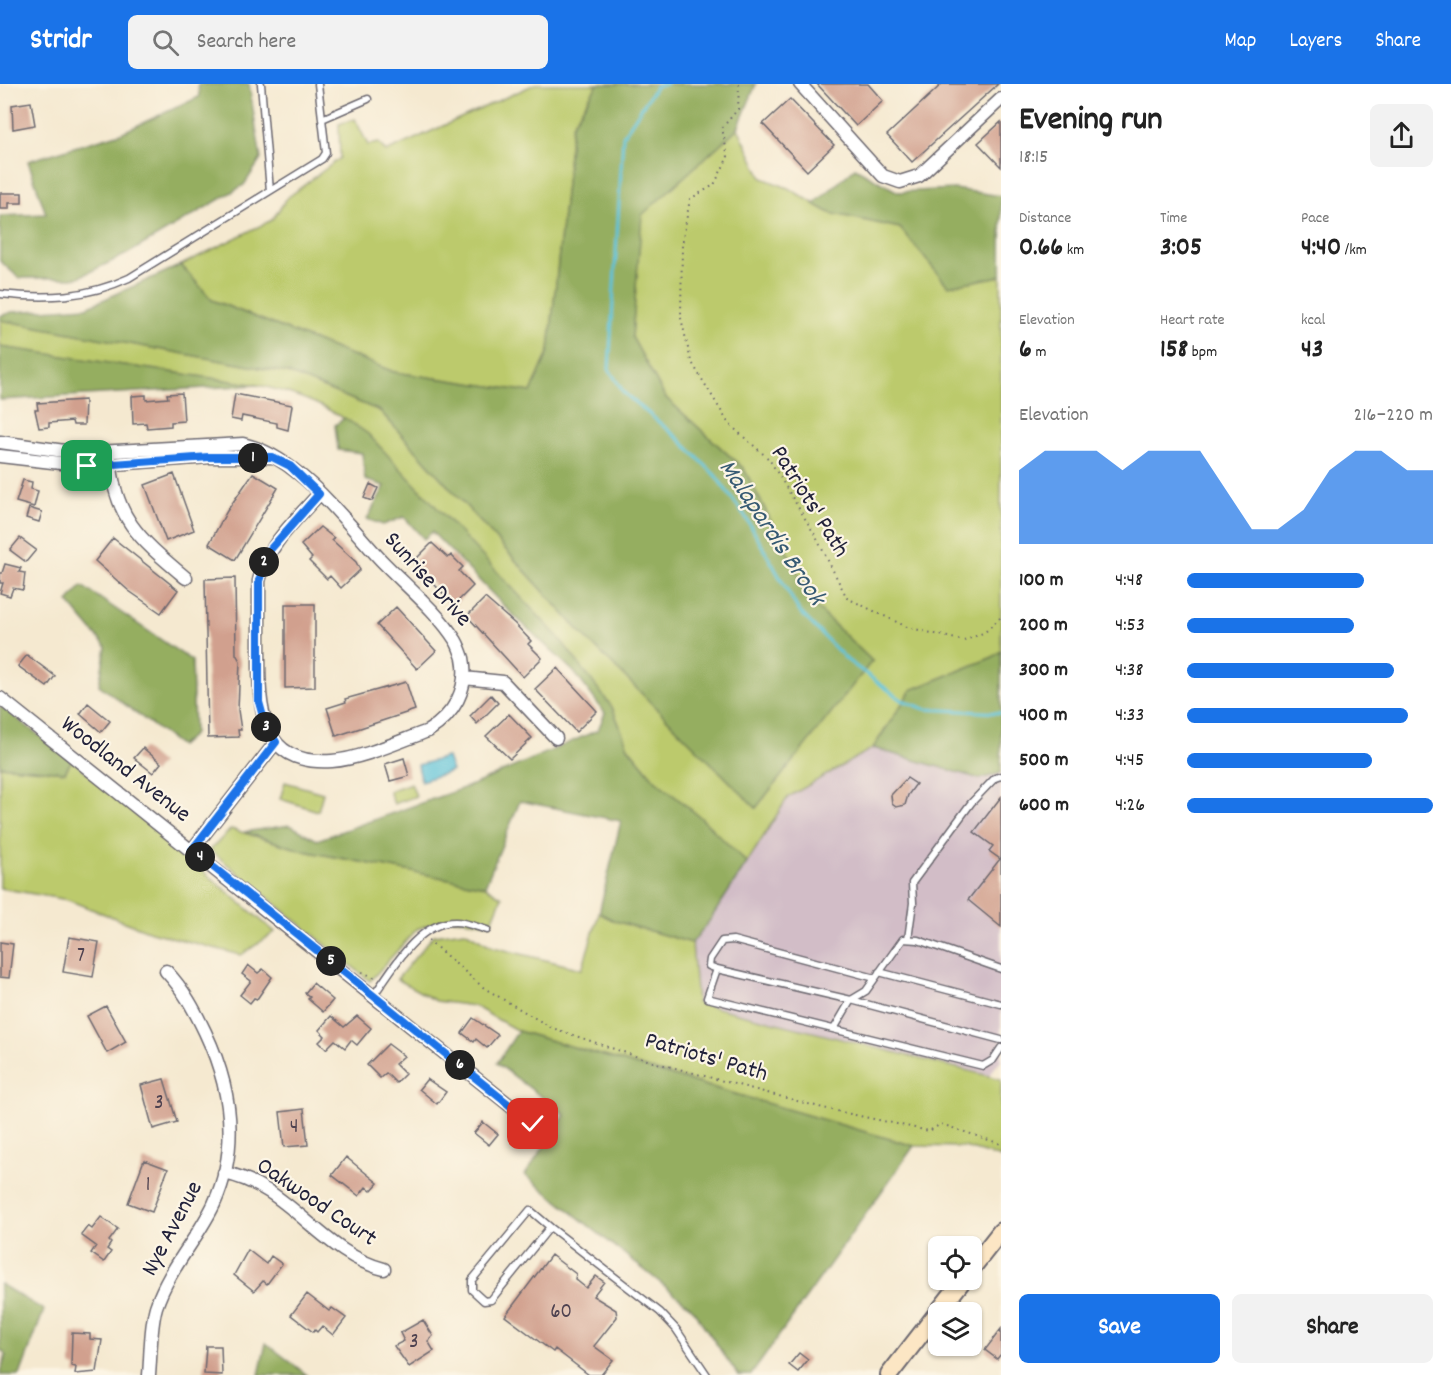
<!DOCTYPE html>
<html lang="en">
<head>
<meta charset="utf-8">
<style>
  :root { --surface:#fff; --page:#f2f2f2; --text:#222; --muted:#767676; --accent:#1a73e8 }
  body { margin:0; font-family:Dekko,sans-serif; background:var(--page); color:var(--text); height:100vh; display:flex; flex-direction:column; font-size:22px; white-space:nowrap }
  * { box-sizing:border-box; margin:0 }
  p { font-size:20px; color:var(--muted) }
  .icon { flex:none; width:33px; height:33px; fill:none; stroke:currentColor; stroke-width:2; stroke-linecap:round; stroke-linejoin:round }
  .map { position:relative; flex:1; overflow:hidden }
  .side { display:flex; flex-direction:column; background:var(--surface); width:450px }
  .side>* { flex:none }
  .controls { position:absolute; left:928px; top:1152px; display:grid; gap:12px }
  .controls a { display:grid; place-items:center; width:54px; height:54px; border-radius:9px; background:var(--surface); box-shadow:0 2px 4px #0004; font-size:30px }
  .pin { position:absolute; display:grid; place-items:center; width:51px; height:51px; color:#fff; margin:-26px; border-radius:12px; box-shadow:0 3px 9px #0006 }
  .km { position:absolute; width:30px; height:30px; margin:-15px; border-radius:50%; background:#222; color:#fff; font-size:16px; line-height:30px; text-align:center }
  .round { display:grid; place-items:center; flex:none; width:63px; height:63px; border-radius:9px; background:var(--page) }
  .headline { display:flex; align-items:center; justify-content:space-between; height:102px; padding:0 18px }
  h1 { font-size:33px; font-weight:700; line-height:45px }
  .metrics { display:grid; grid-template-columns:repeat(3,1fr); gap:9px; height:102px; padding:6px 18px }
  .metrics div { display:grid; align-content:center }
  .metrics b { font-size:26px; font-weight:700 }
  .metrics small { font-size:16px; font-weight:400 }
  .metrics p { font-size:16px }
  .chart { height:168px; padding:12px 18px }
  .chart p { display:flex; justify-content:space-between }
  .chart svg { width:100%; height:108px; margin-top:6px; fill:var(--accent); opacity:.7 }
  .cta { display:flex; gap:12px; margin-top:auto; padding:12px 18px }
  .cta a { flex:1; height:69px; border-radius:9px; background:var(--accent); color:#fff; font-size:24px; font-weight:700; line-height:69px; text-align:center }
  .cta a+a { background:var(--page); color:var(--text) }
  ul { padding:0 18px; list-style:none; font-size:20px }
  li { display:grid; grid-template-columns:96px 72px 1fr; align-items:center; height:45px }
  li i { height:15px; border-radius:8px; background:var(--accent) }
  header { display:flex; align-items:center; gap:36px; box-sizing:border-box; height:84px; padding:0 30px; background:var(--accent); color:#fff }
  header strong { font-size:28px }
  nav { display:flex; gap:33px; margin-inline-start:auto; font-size:21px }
  .search { width:420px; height:54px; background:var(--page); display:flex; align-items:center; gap:15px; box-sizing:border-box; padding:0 21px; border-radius:9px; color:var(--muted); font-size:22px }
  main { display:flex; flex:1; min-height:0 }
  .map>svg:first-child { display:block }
  .industrial { fill:#d2bdc7 }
  .green { fill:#bcca6c; stroke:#6f7654; stroke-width:1.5 }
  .forest { fill:#95ae60; stroke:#5c684e; stroke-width:1.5 }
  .water { fill:#5cc3da; stroke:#3f728a; stroke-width:1.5 }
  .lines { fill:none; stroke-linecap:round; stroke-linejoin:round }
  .stream { stroke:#5cc3da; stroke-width:3 }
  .building { fill:#d1a08e }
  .lane-casing { stroke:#6c686f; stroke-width:9 }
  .street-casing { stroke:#6c686f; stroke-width:15 }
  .secondary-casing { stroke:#6c686f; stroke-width:20 }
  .path { stroke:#6c686f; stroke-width:2; stroke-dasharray:1.5 4.5; stroke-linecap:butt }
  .lane { stroke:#fff; stroke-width:6 }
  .street { stroke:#fff; stroke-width:12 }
  .secondary { stroke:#fce6c4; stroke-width:16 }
  .route-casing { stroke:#fff; stroke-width:12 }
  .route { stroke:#1a73e8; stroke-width:8 }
  .labels { text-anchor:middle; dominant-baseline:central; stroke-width:4.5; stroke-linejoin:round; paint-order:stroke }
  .number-label { font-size:21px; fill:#4e4250 }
  .street-label { font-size:24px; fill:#22223b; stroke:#fcf5e5 }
  .water-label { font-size:26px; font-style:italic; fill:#365a73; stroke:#fcf5e5 }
</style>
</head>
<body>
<header>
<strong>Stridr</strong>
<div class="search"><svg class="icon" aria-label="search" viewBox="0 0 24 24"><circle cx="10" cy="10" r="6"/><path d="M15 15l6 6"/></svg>Search here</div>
<nav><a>Map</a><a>Layers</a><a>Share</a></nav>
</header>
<main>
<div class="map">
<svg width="1001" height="1291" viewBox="0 0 1001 1291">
  <rect width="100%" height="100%" fill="#fcf5e5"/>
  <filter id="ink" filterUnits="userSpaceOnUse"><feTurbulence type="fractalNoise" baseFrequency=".0167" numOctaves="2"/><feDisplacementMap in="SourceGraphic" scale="12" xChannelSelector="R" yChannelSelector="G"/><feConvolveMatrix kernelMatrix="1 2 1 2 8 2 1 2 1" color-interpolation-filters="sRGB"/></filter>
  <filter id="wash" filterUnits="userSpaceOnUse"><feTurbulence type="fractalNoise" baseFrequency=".008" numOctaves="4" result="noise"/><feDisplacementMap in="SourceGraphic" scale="24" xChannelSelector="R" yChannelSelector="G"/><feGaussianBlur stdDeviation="1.35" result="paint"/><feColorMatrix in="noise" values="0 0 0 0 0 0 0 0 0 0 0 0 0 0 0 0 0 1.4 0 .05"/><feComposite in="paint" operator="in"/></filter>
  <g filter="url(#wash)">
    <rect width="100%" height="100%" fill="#f5e9d0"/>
    <!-- industrial -->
    <path class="industrial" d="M873,664L980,695L1001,689V976L989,991L696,919L692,859L711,836L788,713Z"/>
    <!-- green -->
    <path class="green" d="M535,0H598L572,41L549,267L531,308L394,288L212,216L181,181L272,136L287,114L340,74L339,40L355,35L368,61L379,59L386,68Z
      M738,44L762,94L788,104L830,129L900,144L948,202L1001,192V567L993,573L911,606L873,664L788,713L747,779L700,733L655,696L628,663L612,623L368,350C330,324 303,311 258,301L0,263V236L288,289L380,327L584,552L872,577L816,523L744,385L665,313L632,253L641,131Z
      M72,676L275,848L241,871L151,848L68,816L0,804V682L65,688Z
      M285,698L323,709L318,727L280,715Z
      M411,699L416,712L394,720L389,707Z
      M231,745L304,767L485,802L502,813L491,840L448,834L417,845L370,897L210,766Z
      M599,829L615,837L692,859L697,919L1001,995V1074L964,1063L914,1062L518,947L474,922L436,917L397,895L434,851L465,847L493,863L582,885Z"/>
    <!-- forest -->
    <path class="forest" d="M198,0H249L261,75L244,101L127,170L77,194H19L0,177V132L46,130L28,77L121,49L199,13Z
      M598,0H756L738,44L642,131L632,253L665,313L744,385L816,523L872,577L756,724L584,552L380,327L288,289L0,236V232L12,228L87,223L181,181L212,216L394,288L531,308L549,267L572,41Z
      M855,84L898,108L954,105L1001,112V192L948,202L900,144L830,129L814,120Z
      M0,263L36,268L258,301L0,316Z
      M345,334L368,350L560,555L612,623L628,663L655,696L700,733L747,779L710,836L692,859L615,837L599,829L621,737L520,717L485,802L304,767L244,748L290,741L317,756L475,700L598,646L605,629L574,588L508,526L432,448L424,455L404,433L383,441L367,435L385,402L365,396L362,369L338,366L335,341Z
      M82,502L192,577L194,650L180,662L99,601L106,563L68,518Z
      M1001,567V689L980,695L873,664L911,606L993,573Z
      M0,622L72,676L65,688L0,682Z
      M518,947L914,1062L751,1291H738L691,1223L525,1091L565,1031L497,979Z
      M0,1200L44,1226L20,1291H0L6,1271L0,1265Z
      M266,1259L307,1291H259Z"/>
    <!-- water -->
    <path class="water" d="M447,673L452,687L421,697L418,681Z"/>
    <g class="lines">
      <!-- stream -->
      <path class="stream" d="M667,0L656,2L623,52L609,285L624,309L679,355L715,391L745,432L799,527L847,576L902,616L925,625L1001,629"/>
    </g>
    <g id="blocks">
      <!-- building -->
      <path class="building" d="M817,0H868L883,17L856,42Z
        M942,0H998L912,78L887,51Z
        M790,15L834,61L807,87L763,40Z
        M31,18L35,41L13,45L12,21Z
        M1001,38V83L978,59Z
        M0,109H22V119H9V125H0Z
        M182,309L184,337L171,338V342L147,344L146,339L133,340L132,312L146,311V316L168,314L167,310Z
        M235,310L292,321L288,346L277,343V339L242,332L241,337L231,335Z
        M85,316L84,341H73L72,337L49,339V343L39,344L35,326H38L37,319Z
        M253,389L278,404L235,476L209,460L227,427Z
        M174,390L194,446L166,457L145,401Z
        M23,396L32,398L31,405L38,407L34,423L16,418Z
        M370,400L378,404L372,417L364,414Z
        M29,424L42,428L39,438L26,434Z
        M320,443L334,454L332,456L356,478L360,486L341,504L330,492L327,495L309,477L312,474L301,461Z
        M20,454L36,466L26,478L10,466Z
        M113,454L178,506L161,529L129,507L95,477Z
        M432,459L448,474L451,471L463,483L459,487L473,502L454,521L413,478Z
        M5,480L21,484L19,488L25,489L23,506L13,504L10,512L0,509L3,499H0V489H2Z
        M235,494L236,570L240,577L238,626L241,646H238L239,653L208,654L205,495Z
        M485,514L515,540L531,557L528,560L542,574L523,593L467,532Z
        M285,520H315V603L285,604Z
        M396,523L436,567L417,585L377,541Z
        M27,571L55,592L47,603L18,582Z
        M557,584L597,627L576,648L535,605Z
        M406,598L415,626L336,652L327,624L346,618L345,615Z
        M491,611L498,619L477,640L470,632Z
        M88,619L110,637L101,648L80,630Z
        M509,630L532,654L510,675L486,652Z
        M143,664L161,679L153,689L134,674Z
        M404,674L409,692L390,697L385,680Z
        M907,694L916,700L908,711L905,721L896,723L892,720L891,711Z
        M1001,713V843L968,816L1000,775L989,767L993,762L974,748Z
        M69,853L99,858L93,893L63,888Z
        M0,858L13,860L9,894L0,893Z
        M248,881L258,889L263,885L272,893L257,915L254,914L250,919L240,911L251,897L242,890Z
        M313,899L333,916L323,928L308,915L310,913L305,909Z
        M106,922L126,958L107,969L87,932Z
        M331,932L344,943L357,932L371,944L357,961L351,956L345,964L335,956L326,965L319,958L325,952L319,946Z
        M473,934L498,951L487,964L476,955L474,958L462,949Z
        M388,960L404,972L395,980L405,990L396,999L386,989L380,994L367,981Z
        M164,995L177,1038L153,1045L141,1001Z
        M427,995L446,1008L437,1020L419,1005Z
        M304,1025L308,1061L284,1063L280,1028Z
        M483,1038L498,1050L489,1061L474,1049Z
        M346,1073L378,1099L371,1107L366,1103L359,1112L332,1091Z
        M144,1076L168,1085L152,1128L128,1119Z
        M101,1133L118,1145L109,1157L111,1159L107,1165L111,1168L104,1178L91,1169L96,1162L81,1151L88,1142L92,1145Z
        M248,1166L266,1180L271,1172L282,1180L267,1200L263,1197L254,1207L234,1191Z
        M551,1171L576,1190L575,1195L586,1204L596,1192L604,1198L593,1212L616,1226L617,1233L594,1262L613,1276L601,1291H589L555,1265L553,1268L505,1232Z
        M307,1210L329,1227L332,1224L346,1234L333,1251L322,1242L317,1248L315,1246L313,1248L291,1231Z
        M423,1236L433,1252L428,1257L434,1267L409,1283L394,1262L404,1257L400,1249Z
        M1001,1245V1270L997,1275L985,1266Z
        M72,1249L90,1250V1255L102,1256L97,1288L75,1290L76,1283L71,1282Z
        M206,1262H221L222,1291L204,1290Z
        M799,1269L808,1276L798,1288L789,1281Z"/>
    </g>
  </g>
  <g filter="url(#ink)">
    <use href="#blocks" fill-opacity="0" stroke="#6c686f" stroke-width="1.5"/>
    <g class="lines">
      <defs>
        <path id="lane" d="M322,35L368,15
          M270,107L322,75L326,69L318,0
          M0,210C46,215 86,214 129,194L270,107L261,0
          M908,855L913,819L912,799L971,719L995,694L1001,692
          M717,885L707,914L983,982L993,976L1001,964
          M879,888L1001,920
          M875,894L733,856L722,857L710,875L709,882L717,885L851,916L1001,956
          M374,911C393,884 418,838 455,838C466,838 477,843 487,846
          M834,945L851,916L866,907L903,855L918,856L1001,885
          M550,1143L530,1126L472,1196V1206L484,1217L491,1216L550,1143L660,1228L676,1245L707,1291"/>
        <path id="street" d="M800,0L883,92L900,98L919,92L1001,15
          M0,358L79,369L243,360C264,365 283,377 299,390C329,414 355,448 381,476C406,502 437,527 456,557C459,562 461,568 463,574C469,605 454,631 428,647C400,657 361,675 332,677C259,682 259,623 259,570C259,546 259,521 259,497C267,461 295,437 319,410
          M0,372L87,382L209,373H271
          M110,373C114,435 141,456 186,494
          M464,594L503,598L556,654
          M0,614L533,1040
          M192,766L276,658
          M224,1089C289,1101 322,1170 384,1185
          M149,1291C151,1269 150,1244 156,1223C169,1184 197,1156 214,1120C240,1062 231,1003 205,948C194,925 184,906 166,887"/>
        <path id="secondary" d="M972,1184L1001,1147
          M889,1291L963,1196"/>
      </defs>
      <!-- lane casing -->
      <use href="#lane" class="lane-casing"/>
      <!-- street casing -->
      <use href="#street" class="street-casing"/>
      <!-- secondary casing -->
      <use href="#secondary" class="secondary-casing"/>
      <!-- path -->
      <path class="path" d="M739,0L738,25L722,44L728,73L714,101L690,115L682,160L681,234L691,277L729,340L769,375L815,451L847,514L907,543L964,557L985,548L1001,533
        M428,856L484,904L552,944L653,978L823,1024L929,1047L941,1040L1001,1060
        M362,888L376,894"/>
      <!-- lane -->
      <use href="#lane" class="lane"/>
      <!-- street -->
      <use href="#street" class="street"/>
      <!-- secondary -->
      <use href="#secondary" class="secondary"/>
    </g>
  </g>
  <g class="lines" filter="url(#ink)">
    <defs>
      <path id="route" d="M87,382L209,373H272L290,382L319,410L268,468L259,497V618L265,640L276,658L192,766L533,1040"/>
    </defs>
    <!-- route casing -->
    <use href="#route" class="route-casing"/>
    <!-- route -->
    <use href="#route" class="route"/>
  </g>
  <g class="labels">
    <!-- number labels -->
    <g class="number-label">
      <text x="81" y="873">7</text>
      <text x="159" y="1020">3</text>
      <text x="294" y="1044">4</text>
      <text x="148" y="1102">1</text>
      <text x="561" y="1229">60</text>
      <text x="414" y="1259">3</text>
    </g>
    <!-- street labels -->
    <g class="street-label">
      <text transform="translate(809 418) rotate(58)">Patriots' Path</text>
      <text transform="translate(427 496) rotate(48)">Sunrise Drive</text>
      <text transform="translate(125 686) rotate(38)">Woodland Avenue</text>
      <text transform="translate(706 974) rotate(16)">Patriots' Path</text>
      <text transform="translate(316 1119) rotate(34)">Oakwood Court</text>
      <text transform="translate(173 1145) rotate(-62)">Nye Avenue</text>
    </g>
    <!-- water labels -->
    <g class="water-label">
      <text transform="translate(771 449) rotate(56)">Malapardis Brook</text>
    </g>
  </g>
</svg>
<div class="controls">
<a><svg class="icon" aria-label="locate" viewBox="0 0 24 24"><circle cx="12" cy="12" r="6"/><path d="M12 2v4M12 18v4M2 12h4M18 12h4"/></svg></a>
<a><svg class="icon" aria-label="layers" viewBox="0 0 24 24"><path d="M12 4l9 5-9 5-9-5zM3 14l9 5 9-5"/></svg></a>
</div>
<div class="pin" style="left:87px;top:382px;background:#1e9e55"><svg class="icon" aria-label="arrive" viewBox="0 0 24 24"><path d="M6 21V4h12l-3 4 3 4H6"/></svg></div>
<div class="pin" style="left:533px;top:1040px;background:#d93025"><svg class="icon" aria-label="check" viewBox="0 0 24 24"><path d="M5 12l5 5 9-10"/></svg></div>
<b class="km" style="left:253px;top:374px">1</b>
<b class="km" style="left:264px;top:478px">2</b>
<b class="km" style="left:266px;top:643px">3</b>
<b class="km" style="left:200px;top:773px">4</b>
<b class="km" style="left:331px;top:877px">5</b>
<b class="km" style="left:460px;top:981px">6</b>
</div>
<section class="side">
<div class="headline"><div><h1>Evening run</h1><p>18:15</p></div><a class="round"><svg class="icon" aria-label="share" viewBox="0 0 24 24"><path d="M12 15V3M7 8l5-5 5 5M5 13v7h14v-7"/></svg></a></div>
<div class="metrics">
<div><p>Distance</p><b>0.66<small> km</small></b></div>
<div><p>Time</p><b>3:05</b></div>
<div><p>Pace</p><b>4:40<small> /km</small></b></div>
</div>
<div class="metrics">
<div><p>Elevation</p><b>6<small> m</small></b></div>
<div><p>Heart rate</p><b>158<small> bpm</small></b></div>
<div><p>kcal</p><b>43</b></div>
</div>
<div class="chart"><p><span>Elevation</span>216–220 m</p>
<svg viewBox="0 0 160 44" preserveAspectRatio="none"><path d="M0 44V14L10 6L20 6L30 6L40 14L50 6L60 6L70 6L80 22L90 38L100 38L110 30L120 14L130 6L140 6L150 14L160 14V44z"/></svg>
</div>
<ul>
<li><b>100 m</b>4:48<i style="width:72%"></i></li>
<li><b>200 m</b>4:53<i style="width:68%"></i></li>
<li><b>300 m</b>4:38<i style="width:84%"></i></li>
<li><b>400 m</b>4:33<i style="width:90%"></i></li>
<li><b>500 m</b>4:45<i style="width:75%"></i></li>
<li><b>600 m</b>4:26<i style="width:100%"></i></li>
</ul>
<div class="cta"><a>Save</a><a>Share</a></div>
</section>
</main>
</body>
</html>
